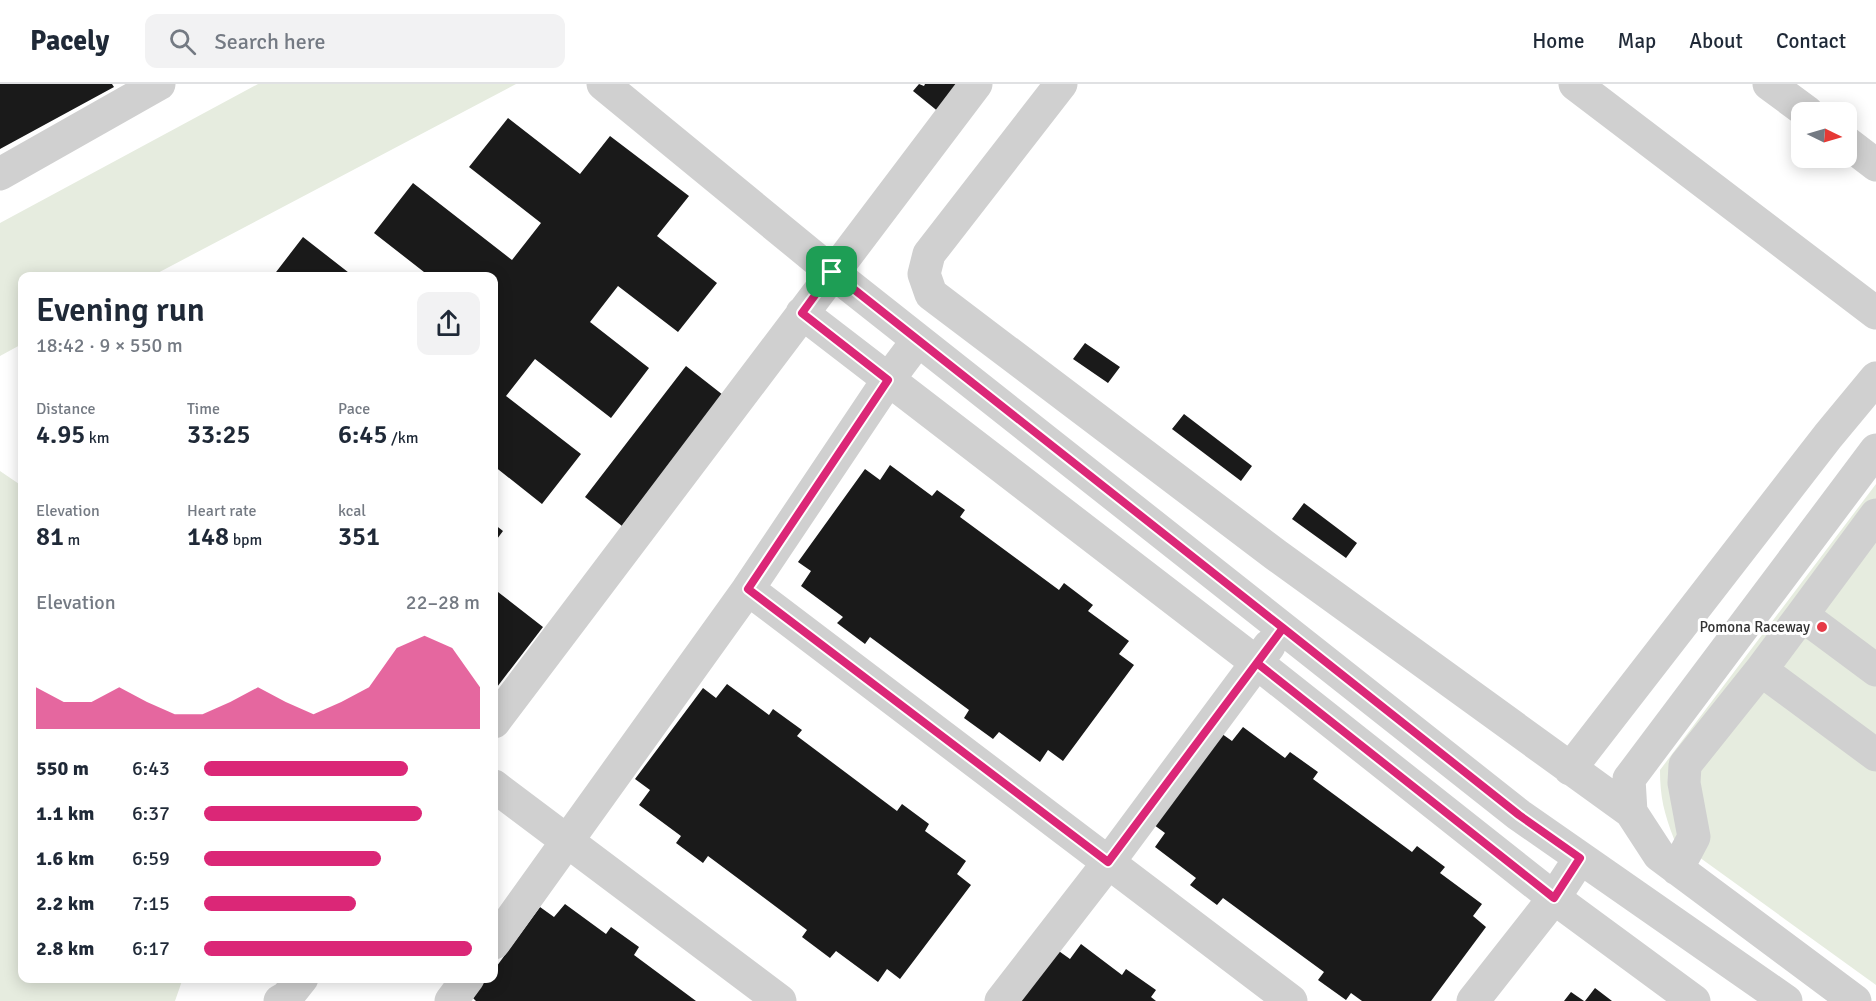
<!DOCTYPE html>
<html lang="en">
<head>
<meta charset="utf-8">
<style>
  :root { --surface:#fff; --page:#f2f2f3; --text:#1f2937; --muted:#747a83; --line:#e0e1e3; --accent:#db2777 }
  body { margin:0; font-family:Signika,sans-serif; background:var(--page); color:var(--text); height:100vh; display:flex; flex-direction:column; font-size:22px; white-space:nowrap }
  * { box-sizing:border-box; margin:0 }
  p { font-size:20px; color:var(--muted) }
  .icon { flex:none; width:33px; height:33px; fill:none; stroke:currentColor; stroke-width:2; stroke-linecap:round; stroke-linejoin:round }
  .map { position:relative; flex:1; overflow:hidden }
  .side { position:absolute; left:18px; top:188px; width:480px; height:711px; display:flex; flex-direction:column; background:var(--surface); border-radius:12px; box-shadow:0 3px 15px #0003 }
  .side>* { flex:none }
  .needle { width:39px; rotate:95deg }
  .fabs { position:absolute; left:1791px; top:18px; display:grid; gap:12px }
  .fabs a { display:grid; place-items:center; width:66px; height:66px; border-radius:12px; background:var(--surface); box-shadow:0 3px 15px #0003; font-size:30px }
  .pin { position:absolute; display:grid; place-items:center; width:51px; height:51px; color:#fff; margin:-26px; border-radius:12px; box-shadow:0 3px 9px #0006 }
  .round { display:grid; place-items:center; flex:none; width:63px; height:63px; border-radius:12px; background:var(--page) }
  .headline { display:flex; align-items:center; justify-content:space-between; height:102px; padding:0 18px }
  h1 { font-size:33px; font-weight:600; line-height:45px }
  .metrics { display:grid; grid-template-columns:repeat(3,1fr); gap:9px; height:102px; padding:6px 18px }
  .metrics div { display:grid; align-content:center }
  .metrics b { font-size:26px; font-weight:600 }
  .metrics small { font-size:16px; font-weight:400 }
  .metrics p { font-size:16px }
  .chart { height:168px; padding:12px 18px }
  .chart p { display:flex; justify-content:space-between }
  .chart svg { width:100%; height:108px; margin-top:6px; fill:var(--accent); opacity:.7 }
  ul { padding:0 18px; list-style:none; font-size:20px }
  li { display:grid; grid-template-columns:96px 72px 1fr; align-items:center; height:45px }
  li i { height:15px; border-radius:8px; background:var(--accent) }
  header { display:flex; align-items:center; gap:36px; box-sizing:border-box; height:84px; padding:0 30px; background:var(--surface); border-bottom:2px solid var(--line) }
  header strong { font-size:28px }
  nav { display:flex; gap:33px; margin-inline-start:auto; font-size:21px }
  .search { width:420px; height:54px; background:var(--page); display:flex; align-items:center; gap:15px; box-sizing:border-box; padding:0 21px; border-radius:12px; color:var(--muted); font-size:22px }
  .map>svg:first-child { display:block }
  .green { fill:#e6ecdf }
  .building { fill:#1a1a1a }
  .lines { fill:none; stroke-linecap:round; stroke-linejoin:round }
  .minor { stroke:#d0d0d0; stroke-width:33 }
  .route-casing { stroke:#fff; stroke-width:12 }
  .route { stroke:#db2777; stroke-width:8 }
  .poi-dot { fill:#e63946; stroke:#fff; stroke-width:2 }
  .labels { text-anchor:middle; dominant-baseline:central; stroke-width:6; stroke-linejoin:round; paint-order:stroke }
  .poi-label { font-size:15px; fill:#333; stroke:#fff; text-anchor:end }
</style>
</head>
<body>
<header>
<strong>Pacely</strong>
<div class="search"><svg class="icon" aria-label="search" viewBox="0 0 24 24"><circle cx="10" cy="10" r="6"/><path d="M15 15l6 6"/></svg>Search here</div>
<nav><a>Home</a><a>Map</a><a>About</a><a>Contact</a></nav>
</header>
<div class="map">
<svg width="1876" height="917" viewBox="0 0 1876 917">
  <rect width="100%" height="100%" fill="#fff"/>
  <!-- green -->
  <path class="green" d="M258,0H516L152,192H22V260L0,272V139Z
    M0,387L22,402V894H183L175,917H0Z
    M1876,400V901L1674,755C1664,729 1660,713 1660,686Z"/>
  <!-- building -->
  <path class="building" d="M0,0H112L114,3L0,65Z
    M919,0L924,2L925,0H963L940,29L913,7Z
    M508,34L580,90L610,52L689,112L657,152L717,199L678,248L618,202L590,238L649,284L611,334L535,275L506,312L581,370L542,420L494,382V192H421L424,188L374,149L413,99L512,176L541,139L469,83Z
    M303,153L353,192H273Z
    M1085,259L1120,283L1108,299L1073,275Z
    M686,282L723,311L622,442L585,413Z
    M1184,330L1252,382L1241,397L1172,345Z
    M890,381L932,412L937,406L965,426L960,433L1059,506L1064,499L1093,521L1088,527L1129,557L1119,570L1134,581L1063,677L1048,666L1040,678L999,648L993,655L964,634L969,626L870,553L865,560L837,539L843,533L801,502L811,487L798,478L865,385L880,396Z
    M1304,419L1357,459L1346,474L1292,435Z
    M494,440L503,447L494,459Z
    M498,508L543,543L494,607V514Z
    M727,600L769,631L773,625L802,646L797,652L897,727L902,720L929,740L925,747L966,777L957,790L971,801L900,895L887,885L878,898L836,867L830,874L802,853L807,846L708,772L703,779L676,759L681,752L639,721L650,706L635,695L703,604L716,614Z
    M1243,643L1285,674L1290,668L1318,688L1313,695L1412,768L1417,762L1445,783L1440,789L1482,820L1473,832L1486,843L1431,917H1362L1351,909L1346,916L1318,896L1324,888L1223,814L1217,821L1190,801L1196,794L1155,763L1165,749L1150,738L1218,647L1232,657Z
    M565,820L606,850L611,843L639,863L634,871L696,917H476L473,914L487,894H494V886L540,823L554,833Z
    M1081,860L1122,891L1126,885L1156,906L1151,913L1156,917H1017L1056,865L1070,875Z
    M1595,904L1612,917H1585Z
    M1571,908L1584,917H1564Z"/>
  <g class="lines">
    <!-- minor -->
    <path class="minor" d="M603,0L832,188L1519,731L1786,917
      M1061,0L929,170L924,190L931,210L1276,471L1631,728
      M1575,0L1876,229
      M1769,0L1807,28
      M1846,58L1876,81
      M0,90L159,0
      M802,229L1257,579L1554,814L1580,774
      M1876,431L1802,531L1876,586
      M748,505L888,296L918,256
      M1761,586L1802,531
      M494,638L976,0
      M1570,685L1828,352L1876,294
      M494,702L780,917
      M1677,785L1694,753L1684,699L1685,681L1761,586L1876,671
      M494,859L748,505L1291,917
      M280,917L287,913L302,894
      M451,917L468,894
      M1001,917L1108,779L1269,562
      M1473,917L1554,814L1694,917
      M1855,917L1659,771L1631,728L1629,695L1876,366"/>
  </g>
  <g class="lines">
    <defs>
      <path id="route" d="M832,188L802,229L888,296L748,505L1108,778L1283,544L1519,731L1580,774L1554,814L1257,579L1283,544L832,188"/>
    </defs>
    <!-- route casing -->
    <use href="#route" class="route-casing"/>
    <!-- route -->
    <use href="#route" class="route"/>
  </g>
  <!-- markers -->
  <circle class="poi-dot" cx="1822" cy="543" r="6"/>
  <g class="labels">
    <!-- poi labels -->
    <g class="poi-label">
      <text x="1810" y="543">Pomona Raceway</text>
    </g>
  </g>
</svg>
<div class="fabs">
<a><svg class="needle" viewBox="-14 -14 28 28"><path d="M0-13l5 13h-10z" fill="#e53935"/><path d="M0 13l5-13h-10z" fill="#747a83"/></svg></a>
</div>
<div class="pin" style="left:832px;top:188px;background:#1e9e55"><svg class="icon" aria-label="arrive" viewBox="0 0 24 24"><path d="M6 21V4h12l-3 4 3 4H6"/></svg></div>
<section class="side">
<div class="headline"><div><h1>Evening run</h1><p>18:42 · 9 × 550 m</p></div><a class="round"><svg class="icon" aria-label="share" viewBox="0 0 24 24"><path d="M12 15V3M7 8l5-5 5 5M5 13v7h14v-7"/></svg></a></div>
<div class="metrics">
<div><p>Distance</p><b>4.95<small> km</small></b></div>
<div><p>Time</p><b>33:25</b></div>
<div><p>Pace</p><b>6:45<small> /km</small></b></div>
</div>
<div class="metrics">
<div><p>Elevation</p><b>81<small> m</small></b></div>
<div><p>Heart rate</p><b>148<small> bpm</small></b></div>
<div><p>kcal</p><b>351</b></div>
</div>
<div class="chart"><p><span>Elevation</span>22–28 m</p>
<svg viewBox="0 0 160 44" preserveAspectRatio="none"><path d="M0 44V27L10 33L20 33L30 27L40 33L50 38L60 38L70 33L80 27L90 33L100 38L110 33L120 27L130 11L140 6L150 11L160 27V44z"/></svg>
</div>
<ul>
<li><b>550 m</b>6:43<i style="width:74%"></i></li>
<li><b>1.1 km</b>6:37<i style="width:79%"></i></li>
<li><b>1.6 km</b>6:59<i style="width:64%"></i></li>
<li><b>2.2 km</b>7:15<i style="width:55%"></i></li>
<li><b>2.8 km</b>6:17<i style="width:97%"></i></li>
</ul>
</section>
</div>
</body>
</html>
